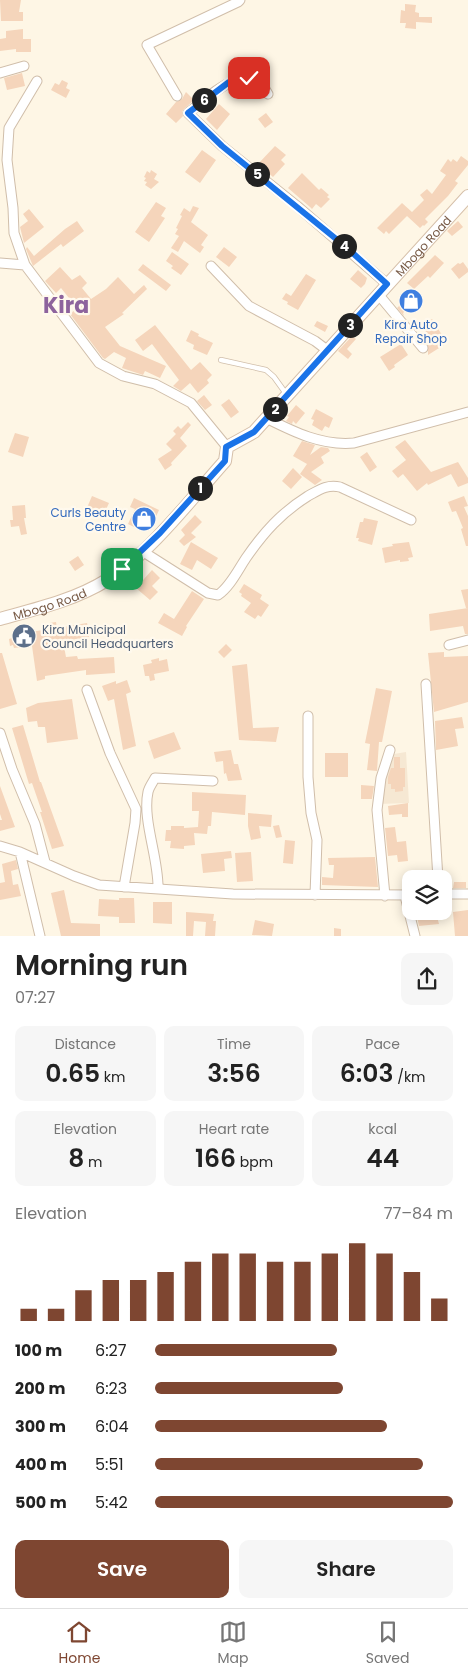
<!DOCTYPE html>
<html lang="en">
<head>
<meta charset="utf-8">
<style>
  :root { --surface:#fff; --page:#f6f6f6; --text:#222; --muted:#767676; --line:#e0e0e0; --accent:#7e4631 }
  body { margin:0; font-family:Poppins,sans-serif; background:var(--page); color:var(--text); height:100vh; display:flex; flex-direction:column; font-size:19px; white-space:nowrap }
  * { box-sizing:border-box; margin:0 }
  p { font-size:16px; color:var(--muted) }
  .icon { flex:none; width:28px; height:28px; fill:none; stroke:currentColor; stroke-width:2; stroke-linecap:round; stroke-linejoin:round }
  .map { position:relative; height:936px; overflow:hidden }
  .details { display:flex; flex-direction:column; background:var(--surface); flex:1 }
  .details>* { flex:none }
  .fabs { position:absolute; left:402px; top:870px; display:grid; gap:10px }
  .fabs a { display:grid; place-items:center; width:50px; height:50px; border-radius:10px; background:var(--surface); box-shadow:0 2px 12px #0003; font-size:25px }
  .pin { position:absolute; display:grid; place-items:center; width:42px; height:42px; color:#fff; margin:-21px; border-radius:10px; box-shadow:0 2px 8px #0006 }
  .km { position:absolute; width:25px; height:25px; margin:-12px; border-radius:50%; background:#222; color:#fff; font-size:14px; line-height:25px; text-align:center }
  .round { display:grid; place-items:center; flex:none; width:52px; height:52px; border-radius:10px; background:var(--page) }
  .summary { display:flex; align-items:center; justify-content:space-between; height:85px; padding:0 15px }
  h1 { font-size:28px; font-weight:600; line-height:38px }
  .metrics { display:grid; grid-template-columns:repeat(3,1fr); gap:8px; height:85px; padding:5px 15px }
  .metrics div { display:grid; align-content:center; border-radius:10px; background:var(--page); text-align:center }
  .metrics b { font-size:25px; font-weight:600 }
  .metrics small { font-size:14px; font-weight:400 }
  .metrics p { font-size:14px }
  .chart { height:140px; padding:10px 15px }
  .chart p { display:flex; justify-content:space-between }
  .chart svg { width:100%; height:90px; margin-top:5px; stroke:var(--accent); stroke-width:6 }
  .primary-button { display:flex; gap:10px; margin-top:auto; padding:10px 15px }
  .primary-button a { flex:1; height:58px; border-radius:10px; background:var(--accent); color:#fff; font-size:20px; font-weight:600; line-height:58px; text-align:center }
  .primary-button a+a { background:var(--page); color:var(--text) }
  ul { padding:0 15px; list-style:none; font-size:16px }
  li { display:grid; grid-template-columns:80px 60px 1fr; align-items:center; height:38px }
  li i { height:12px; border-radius:6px; background:var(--accent) }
  .dock { display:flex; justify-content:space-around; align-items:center; height:70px; border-top:1px solid var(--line); background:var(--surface); font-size:14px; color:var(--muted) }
  .dock a { display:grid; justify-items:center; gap:2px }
  .dock .current { color:var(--accent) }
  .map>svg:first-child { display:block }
  .residential { fill:#f6e8d3 }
  .building { fill:#f5d5bb }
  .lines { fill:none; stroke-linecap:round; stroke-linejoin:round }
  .lane-casing { stroke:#d0beaa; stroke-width:6 }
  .street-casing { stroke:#d0beaa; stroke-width:11 }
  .secondary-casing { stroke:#d6c0aa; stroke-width:14 }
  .lane { stroke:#fff; stroke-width:4.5 }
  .street { stroke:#fff; stroke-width:9 }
  .secondary { stroke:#fff; stroke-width:12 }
  .route-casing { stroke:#fff; stroke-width:10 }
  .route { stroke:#1a73e8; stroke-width:6 }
  .labels { text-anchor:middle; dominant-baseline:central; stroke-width:4.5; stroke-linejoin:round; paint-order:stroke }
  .street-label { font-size:12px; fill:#795c48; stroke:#fff9ed }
  .shop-label { font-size:12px; fill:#366cbe; stroke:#fff9ed }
  .service-label { font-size:12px; fill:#4e5e75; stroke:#fff9ed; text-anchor:start }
  .town-label { font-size:22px; font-weight:bold; fill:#8d639d; stroke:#fff9ed }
</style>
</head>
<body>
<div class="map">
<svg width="468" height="936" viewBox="0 0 468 936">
  <rect width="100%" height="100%" fill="#fef6e5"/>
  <!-- residential -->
  <path class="residential" d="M406,752L409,803L378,804L388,755Z"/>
  <!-- building -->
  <path class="building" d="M0,0H21L19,12H23V21H1Z
    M405,4L416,5L415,12L419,13V17H432V23L416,22V29L405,28L406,23H400L401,10L405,11Z
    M23,29V39H31V52H16V49L0,51V39L6,38V31Z
    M22,73L25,86L7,90L4,78Z
    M62,80L68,83L66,88L70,90L66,98L51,90L55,83L59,85Z
    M186,92L194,100L184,109L182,112L183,116L176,123L166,114L176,102L182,99Z
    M219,104L230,114L217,130L206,119Z
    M266,113L273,122L265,128L258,119Z
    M275,146L286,155L281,160L285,164L273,177L258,164Z
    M202,150L216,160L200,183L185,172Z
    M461,156L468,161V165L455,181L458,183L448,196L425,219L428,222L424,226L423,225L420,228L407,216L389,234L386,231L384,234L377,228L402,203L412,212L424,200L420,195L427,189L432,194L446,175L440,171L448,159L451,162L453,159L457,162Z
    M151,170L157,174L154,179L159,182L151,189L145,185L147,182L144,181L146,178L144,177L147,171L150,173Z
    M302,173L319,190L321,188L329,195L327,197L330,199L321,208L316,204L312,209L310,207L288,188Z
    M156,202L166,208L161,216L165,218L149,242L135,232Z
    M193,206L199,208L191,222L208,235L201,245L204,247L200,253L184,241L178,252L171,248L179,236L175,234L178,229L176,228L182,216L180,215L184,208L190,212Z
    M29,209L44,227L24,243L20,227L28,221L23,214Z
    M77,221L84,231L63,247L61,244L33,266L26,249L27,247L34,256L65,229Z
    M458,221L463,227L452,236L447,231Z
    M224,247L237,257L229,267L216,257Z
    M172,252L189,264L181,275L171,268L173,266L166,261Z
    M435,255L444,263L430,278L428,276L414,289L407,283Z
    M463,262L468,269V272L459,279L451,269L458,263L460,264Z
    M143,264L171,285L166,291L138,270Z
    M60,267L72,280L80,275L87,283L82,288L91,299L106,289L118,277L134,294L144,285L147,289L122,313L124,314L105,327L120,346L166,366L160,378L145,371L143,375L122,368L126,358L114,352L105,359L103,358L70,314L77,308L61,288L56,293L45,281Z
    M358,270L367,278L365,284L361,288L350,279Z
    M306,274L316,280L298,310L287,304L288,302L282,299L286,293L291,296Z
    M412,293L417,298L408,307L409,308L403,313L404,316L397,308Z
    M432,319L447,343L428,355V345L433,343L422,326Z
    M317,321L328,326L325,332L314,326Z
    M155,325L191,370L200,362L212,375L207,380L209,383L198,393L190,383L181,391L173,386L179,380L152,344L143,351L135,340Z
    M191,330L199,334L198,336L213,343L207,355L193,349L194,345L186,341Z
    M352,336L356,339L347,349L352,354L348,359L338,351Z
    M401,344L408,355L394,365L395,367L389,371L380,357Z
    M204,395L212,405L205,410L197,401Z
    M229,399L239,412L231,418L221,405Z
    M296,405L305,413L296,424L293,421L292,424L286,421L289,417L287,416Z
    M316,409L333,418L329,428L325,426L322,431L312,425L314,420L311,419Z
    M188,422L191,425L180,438L187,446L171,463L172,465L165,470L158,459L172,450L166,444L176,434L173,431L178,426L181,429Z
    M15,433L29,437L23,457L8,452Z
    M405,440L431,472L458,462L468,478V483L458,487L451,474L428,485L427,483L417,491L403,474L398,478L392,471L406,460L395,447Z
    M302,441L315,445L310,455L321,447L328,448L330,451L321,457L324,463L311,472L322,480L315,485L300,474L307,464L293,456Z
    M367,452L377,467L370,472L360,457Z
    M293,468L302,477L291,489L282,481Z
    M92,496L109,503L102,518L86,510Z
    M464,496L468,506L464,507L468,516V546H466L461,529L463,528L456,511L452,512L448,502Z
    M134,498L159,510L154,521L140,514L134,527L128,524L135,509L130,507Z
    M25,505L26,518H24L27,534L21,535L19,526L11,527L10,520H13L12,506Z
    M195,515L202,522L191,533L196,537L184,546L179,541L185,535L181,530Z
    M364,518L378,521L372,545L358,541L359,538H356L360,522H363Z
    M191,542L218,558L211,569L197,560L192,570L180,564Z
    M409,542L413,557L408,558L409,561L400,562V560L385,563L382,548L393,546L392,544Z
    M78,556L84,565L75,571L69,562Z
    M152,570L160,578L152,586L158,592L150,600L136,588Z
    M244,584L262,595L260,599L269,605L261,617L258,615L255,619L244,612L251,603L241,596L242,594L239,592Z
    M468,589V608H466L461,590Z
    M192,591L204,599L186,626L187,627L182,636L158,623L164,613L174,619Z
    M468,608V634H465L463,626L430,631L429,614Z
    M56,622L57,628L87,623L88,627L92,626L93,632L89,633V637L63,641L66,657L77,656L78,659L114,657L115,673L86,675V670L45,676V679L37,681L32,646L14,648L13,645L10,646L9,639L12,638V635L43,630V624Z
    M226,644L232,650L224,658L218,652Z
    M444,652V657L468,656V702L434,712L428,653Z
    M0,653H2L17,704L0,709Z
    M159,658V661L167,659L169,671L154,674L155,680L150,681L149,676H145L143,665L152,663L151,660Z
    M247,664L253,728L279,727L276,742L239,740L232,666Z
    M127,680L131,692L126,694L136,746L123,750L114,699L108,701L102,686L116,681V684Z
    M376,688L392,691L382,742H379L377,771L367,770L370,744L365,743Z
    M72,699L78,739L47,743L45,727H38L37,721L28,722L26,708L38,703Z
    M462,717L464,728L455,729L458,746L436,750L435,721Z
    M23,725L40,782H41L64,846L52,849L40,812H42L32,783L29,784L12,728Z
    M174,732L181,749L154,759L148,741Z
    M231,750L234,764H238L242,780L228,781L226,773L224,774L223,761L216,762L214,752Z
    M325,753H348V777H325Z
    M394,757H400V768H405V787H403V791L395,792V789H391V784H388V777L391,768H394Z
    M361,785L374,786L372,799H361Z
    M0,786L15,827L0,831V820H2L0,814Z
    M192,792L246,795L245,815L212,812L211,826H208L207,834L194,833L195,845L184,846V849L170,848L171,841H165L166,830H171V826H184V828L198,827L199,811H192Z
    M408,803V817H402V814L389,815L388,806Z
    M248,813L272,815L271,827L259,826L261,838L251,840L248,826Z
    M279,825L282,837L276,838L273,826Z
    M395,827L397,842L406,841L408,861L398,862L397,855L388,856L385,828Z
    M285,840L295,841L293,864L283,863Z
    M231,851L232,858L224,859L225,871L203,873L201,854Z
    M251,852L253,881L237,882L235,853Z
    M375,857L378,887L322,885V877L333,878L334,865H329L328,858Z
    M16,860L18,869L11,871L13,885L18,884L21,896L0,900V883L5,882L2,864Z
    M454,882H466V888H453Z
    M64,890L71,923L100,924V936H61L51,893Z
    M119,898H134L135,923H119V917L98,916L99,899L119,900Z
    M153,902H172V924L153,923Z
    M468,910V936H455L453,912Z
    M432,911V914L436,913L439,924L419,926L416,912Z
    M186,912L214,914L213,921H216L215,936H205L206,922L194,921L193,936H186Z
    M255,920L274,924L272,936L252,935Z
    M334,928L341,929V936H334Z"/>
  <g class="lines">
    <defs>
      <path id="lane" d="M221,360L266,370L274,377L287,395"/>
      <path id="street" d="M0,73L24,66
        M37,81L9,128L7,160L13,208L14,233L25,265L99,363L123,376L155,384L191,403L227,447
        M268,94C248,56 209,97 188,113L222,146L297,206L387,284
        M177,96L147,45L238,2L240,0
        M0,263L25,265
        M211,266L249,306L315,341L327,350
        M378,294L423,348
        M266,418C294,432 322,446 354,443L468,412
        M142,551L208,593L218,595C230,587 238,570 246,558C264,532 281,513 308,496C319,490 327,484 340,487L411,520
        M449,645L468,640
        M426,684L438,879
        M87,690L110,753L136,809L135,823L124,887
        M308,716V777L311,813L317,840L315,895
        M0,733L12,769L35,824L45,862
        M0,846L20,852L74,876L99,885L233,894L411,895
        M20,852L40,936
        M158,889C159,859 142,820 148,792C149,787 153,782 155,778L213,781
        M444,894H468
        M385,896L377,810L381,778L390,750
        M405,896L415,936"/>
      <g id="secondary">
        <path id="s1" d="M0,619C36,609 75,600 107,580C150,553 191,499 225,461L227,447L254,432L468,196"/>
      </g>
    </defs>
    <!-- lane casing -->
    <use href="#lane" class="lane-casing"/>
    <!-- street casing -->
    <use href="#street" class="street-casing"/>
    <!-- secondary casing -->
    <use href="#secondary" class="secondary-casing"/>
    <!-- lane -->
    <use href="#lane" class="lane"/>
    <!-- street -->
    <use href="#street" class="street"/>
    <!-- secondary -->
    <use href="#secondary" class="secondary"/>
  </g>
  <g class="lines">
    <defs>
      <path id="route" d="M122,569L160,533L225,461L226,447L254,432L387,284L346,247L222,146L188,113L229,82L238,79L249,78"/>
    </defs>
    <!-- route casing -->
    <use href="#route" class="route-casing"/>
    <!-- route -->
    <use href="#route" class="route"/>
  </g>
  <!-- icons -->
  <defs>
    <symbol id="shop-disc" viewBox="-11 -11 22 22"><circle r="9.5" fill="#3f7fe0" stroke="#fff9ed"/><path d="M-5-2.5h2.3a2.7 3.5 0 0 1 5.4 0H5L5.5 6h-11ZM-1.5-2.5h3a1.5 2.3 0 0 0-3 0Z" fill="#fff"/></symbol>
    <symbol id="civic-disc" viewBox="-11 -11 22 22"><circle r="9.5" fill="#5c6f8a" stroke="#fff9ed"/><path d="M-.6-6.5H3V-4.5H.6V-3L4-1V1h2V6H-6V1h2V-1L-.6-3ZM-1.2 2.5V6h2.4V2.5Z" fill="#fff"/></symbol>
  </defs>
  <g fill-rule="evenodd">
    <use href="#shop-disc" x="397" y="287" width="28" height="28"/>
    <use href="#shop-disc" x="130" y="505" width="28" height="28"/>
    <use href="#civic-disc" x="10" y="622" width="28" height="28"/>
  </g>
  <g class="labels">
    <!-- street labels -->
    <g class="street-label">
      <text stroke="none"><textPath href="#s1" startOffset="579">Mbogo Road</textPath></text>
      <text stroke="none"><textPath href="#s1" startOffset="52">Mbogo Road</textPath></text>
    </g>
    <!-- shop labels -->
    <g class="shop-label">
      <text x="411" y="324">Kira Auto<tspan x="411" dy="14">Repair Shop</tspan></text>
      <text x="126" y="512" text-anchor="end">Curls Beauty<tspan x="126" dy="14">Centre</tspan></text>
    </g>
    <!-- service labels -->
    <g class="service-label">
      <text x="42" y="629">Kira Municipal<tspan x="42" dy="14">Council Headquarters</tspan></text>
    </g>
    <!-- town labels -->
    <g class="town-label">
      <text x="66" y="305">Kira</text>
    </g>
  </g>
</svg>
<div class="fabs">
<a><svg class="icon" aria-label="layers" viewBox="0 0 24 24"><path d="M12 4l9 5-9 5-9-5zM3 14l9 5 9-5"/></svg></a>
</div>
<div class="pin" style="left:122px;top:569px;background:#1e9e55"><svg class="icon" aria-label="arrive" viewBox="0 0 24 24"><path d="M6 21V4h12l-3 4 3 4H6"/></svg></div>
<div class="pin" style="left:249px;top:78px;background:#d93025"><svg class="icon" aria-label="check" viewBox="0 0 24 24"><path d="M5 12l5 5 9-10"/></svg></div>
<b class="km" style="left:200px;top:488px">1</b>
<b class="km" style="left:275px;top:409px">2</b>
<b class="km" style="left:350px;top:325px">3</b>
<b class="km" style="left:344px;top:246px">4</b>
<b class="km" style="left:257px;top:174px">5</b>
<b class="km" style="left:204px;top:100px">6</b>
</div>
<section class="details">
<div class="summary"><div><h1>Morning run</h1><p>07:27</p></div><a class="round"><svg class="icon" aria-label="share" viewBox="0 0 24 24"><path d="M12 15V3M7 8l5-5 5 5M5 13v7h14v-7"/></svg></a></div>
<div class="metrics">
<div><p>Distance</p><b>0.65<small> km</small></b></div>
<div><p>Time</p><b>3:56</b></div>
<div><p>Pace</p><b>6:03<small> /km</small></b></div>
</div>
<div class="metrics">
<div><p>Elevation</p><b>8<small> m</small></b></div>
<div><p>Heart rate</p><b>166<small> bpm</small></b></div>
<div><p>kcal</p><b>44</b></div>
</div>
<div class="chart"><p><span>Elevation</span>77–84 m</p>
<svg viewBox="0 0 160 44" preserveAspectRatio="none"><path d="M5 44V38M15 44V38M25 44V29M35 44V24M45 44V24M55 44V20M65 44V15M75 44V11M85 44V11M95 44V15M105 44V15M115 44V11M125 44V6M135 44V11M145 44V20M155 44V33"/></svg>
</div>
<ul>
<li><b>100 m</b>6:27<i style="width:61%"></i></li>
<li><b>200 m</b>6:23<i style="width:63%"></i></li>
<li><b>300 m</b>6:04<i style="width:78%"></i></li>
<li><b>400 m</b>5:51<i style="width:90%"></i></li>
<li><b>500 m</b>5:42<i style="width:100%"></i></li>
</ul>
<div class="primary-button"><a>Save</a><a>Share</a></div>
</section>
<nav class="dock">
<a class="current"><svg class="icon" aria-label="home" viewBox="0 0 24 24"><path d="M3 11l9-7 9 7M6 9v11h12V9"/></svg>Home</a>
<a><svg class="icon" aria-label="map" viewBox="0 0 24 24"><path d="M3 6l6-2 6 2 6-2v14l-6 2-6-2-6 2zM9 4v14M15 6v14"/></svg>Map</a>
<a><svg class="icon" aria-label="saved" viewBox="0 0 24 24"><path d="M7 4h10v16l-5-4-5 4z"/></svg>Saved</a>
</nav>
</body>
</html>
